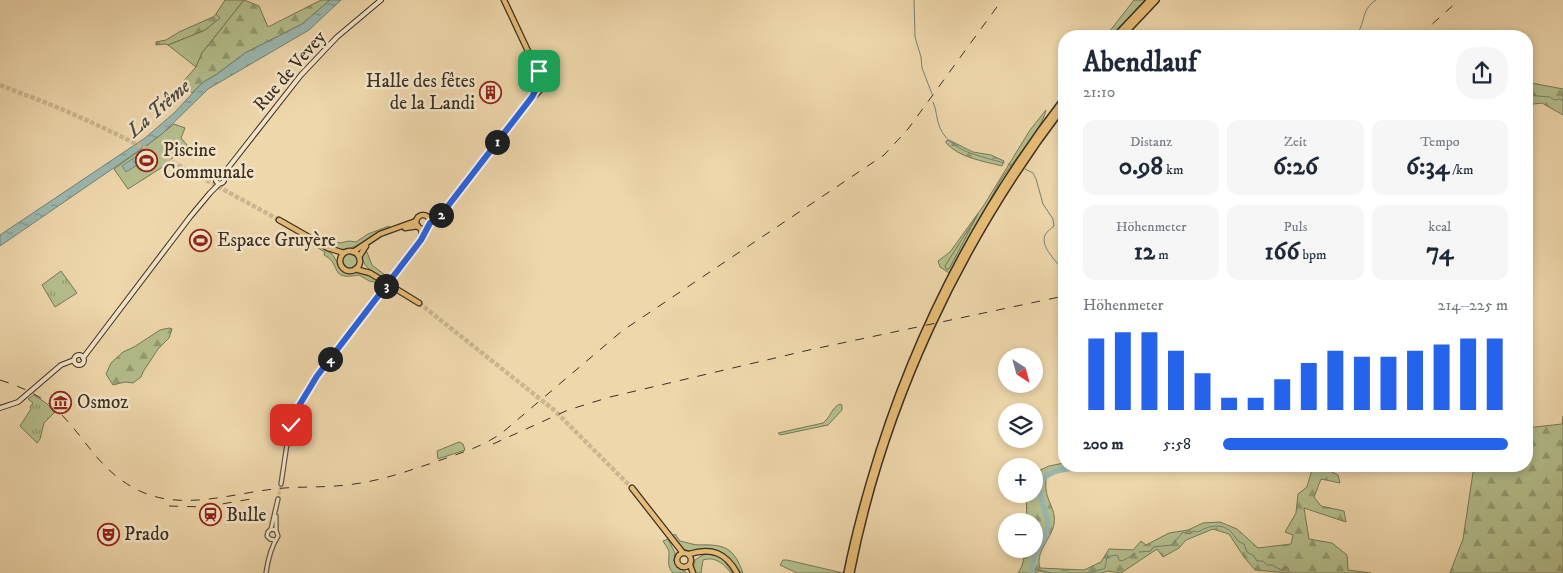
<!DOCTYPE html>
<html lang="de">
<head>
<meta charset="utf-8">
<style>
  :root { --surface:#fff; --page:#f6f6f7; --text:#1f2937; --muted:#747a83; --accent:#2563eb }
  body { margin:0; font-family:"IM FELL DW Pica",serif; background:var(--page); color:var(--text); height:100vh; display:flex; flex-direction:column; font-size:19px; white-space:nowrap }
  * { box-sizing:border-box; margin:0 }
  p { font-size:16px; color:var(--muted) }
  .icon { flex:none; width:28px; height:28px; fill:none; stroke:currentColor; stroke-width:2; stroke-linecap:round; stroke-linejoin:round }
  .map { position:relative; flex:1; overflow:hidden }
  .side { position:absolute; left:1058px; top:30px; width:475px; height:442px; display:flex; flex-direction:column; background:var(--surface); border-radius:20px; box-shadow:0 2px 8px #0003 }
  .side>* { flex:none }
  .needle { width:32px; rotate:144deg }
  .controls { position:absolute; left:998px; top:348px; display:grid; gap:10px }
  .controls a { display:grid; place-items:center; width:45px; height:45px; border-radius:50%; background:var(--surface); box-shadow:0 2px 8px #0003; font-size:25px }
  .pin { position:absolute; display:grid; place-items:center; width:42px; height:42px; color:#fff; margin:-21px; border-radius:10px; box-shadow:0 2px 8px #0006 }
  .km { position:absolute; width:25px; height:25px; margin:-12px; border-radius:50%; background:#222; color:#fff; font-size:14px; line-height:25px; text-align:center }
  .round { display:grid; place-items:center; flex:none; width:52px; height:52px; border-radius:20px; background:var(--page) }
  .summary { display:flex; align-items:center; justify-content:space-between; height:85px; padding:0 25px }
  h1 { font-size:28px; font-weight:700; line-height:38px }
  .metrics { display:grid; grid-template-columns:repeat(3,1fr); gap:8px; height:85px; padding:5px 25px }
  .metrics div { display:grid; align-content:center; border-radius:12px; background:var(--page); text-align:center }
  .metrics b { font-size:25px; font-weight:700 }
  .metrics small { font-size:14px; font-weight:400 }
  .metrics p { font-size:14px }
  .chart { height:140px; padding:10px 25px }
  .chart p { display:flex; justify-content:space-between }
  .chart svg { width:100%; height:90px; margin-top:5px; stroke:var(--accent); stroke-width:6 }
  ul { padding:0 25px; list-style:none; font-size:16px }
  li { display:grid; grid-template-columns:80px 60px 1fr; align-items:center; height:38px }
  li i { height:12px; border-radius:6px; background:var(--accent) }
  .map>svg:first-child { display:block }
  .grass { fill:#b4bf8d; stroke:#777858 }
  .forest { fill:url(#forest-firs); stroke:#777858 }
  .park { fill:url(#park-tufts); stroke:#777858 }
  .water { fill:url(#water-ripples); stroke:#748278 }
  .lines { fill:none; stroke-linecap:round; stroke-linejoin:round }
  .stream { stroke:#748278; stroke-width:1 }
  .river { stroke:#9bb8b0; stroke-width:5.5 }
  .tertiary-tunnel { stroke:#cab690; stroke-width:3; stroke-dasharray:3 1.5; stroke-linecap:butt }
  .trunk-tunnel { stroke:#cab690; stroke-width:4.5; stroke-dasharray:4.5 2; stroke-linecap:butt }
  .tertiary-casing { stroke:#675a46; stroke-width:5.5 }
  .secondary-casing { stroke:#3a3024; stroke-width:6 }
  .primary-casing { stroke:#3a3024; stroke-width:7 }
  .trunk-casing { stroke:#3a3024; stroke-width:7 }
  .motorway-casing { stroke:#3a3024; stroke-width:8 }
  .tertiary { stroke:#f4e5c8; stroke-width:3 }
  .secondary { stroke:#f4e5c8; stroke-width:4 }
  .primary { stroke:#e7bc76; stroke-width:4.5 }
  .trunk { stroke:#e7bc76; stroke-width:4.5 }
  .motorway { stroke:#e7bc76; stroke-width:5 }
  .rail { stroke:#3a3024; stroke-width:1; stroke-dasharray:9 9; stroke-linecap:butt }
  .tertiary-bridge-casing { stroke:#675a46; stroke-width:5.5; stroke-linecap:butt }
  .tertiary-bridge { stroke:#f4e5c8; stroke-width:3 }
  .route-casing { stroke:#fff; stroke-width:10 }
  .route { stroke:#2563eb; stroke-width:6 }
  .labels { text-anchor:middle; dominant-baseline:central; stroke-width:5; stroke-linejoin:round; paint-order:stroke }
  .street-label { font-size:19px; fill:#3a3024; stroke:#f4e5c8 }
  .poi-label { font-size:19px; fill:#3a3024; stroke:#f4e5c8; text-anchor:start }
  .water-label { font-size:20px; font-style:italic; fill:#4d4b40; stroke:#f4e5c8 }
</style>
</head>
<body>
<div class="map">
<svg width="1563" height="573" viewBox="0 0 1563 573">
  <defs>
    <pattern id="forest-firs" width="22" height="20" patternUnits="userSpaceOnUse" patternTransform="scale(1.25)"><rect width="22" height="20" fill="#b4bf8d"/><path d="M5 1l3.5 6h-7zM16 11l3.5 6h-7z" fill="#939c73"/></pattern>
    <pattern id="park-tufts" width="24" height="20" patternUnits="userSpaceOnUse" patternTransform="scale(1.25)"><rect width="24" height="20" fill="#b4bf8d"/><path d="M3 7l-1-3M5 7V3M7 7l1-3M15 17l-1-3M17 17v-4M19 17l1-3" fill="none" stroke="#939c73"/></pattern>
    <pattern id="water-ripples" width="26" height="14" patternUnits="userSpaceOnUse" patternTransform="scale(1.25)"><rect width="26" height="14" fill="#9bb8b0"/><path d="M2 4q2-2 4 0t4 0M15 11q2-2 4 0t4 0" fill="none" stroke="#7f968f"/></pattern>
  </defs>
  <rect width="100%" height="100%" fill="#eed7ab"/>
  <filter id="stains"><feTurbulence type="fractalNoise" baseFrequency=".004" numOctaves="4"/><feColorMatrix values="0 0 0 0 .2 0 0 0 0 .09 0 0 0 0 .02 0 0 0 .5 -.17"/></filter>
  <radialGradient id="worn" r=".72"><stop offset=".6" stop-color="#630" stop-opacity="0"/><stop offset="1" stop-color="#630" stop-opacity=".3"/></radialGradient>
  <!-- grass -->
  <path class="grass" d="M225,0H244L202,53L196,67L168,45L205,30L219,18L216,14Z
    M1134,0H1145L1111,36H1106Z
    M1046,110C1041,133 1009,164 998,185C983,214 965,243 949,273L940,267L938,261L950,252L984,205L1030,130Z
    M174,124L185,128L181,138L187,145L161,168L128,189L114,169L150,143Z
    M389,226L390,228C384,231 377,234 371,237C357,246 346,254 329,246L332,241L340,243L349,241L356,242L368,234Z
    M305,238L332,254L343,271L347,273L358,272L366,274L384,284L382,287L372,281L371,282L359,275C328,281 343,265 324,255L325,252L304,240Z
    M364,251L367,252L372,265L389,278L387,280C377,274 357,266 364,251Z
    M343 261a7 7 0 1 1 14 0a7 7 0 1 1-14 0Z
    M840,404L842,405V410L828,425L780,435L778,433L823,423C830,418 832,407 840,404Z
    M459,442L463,444L465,450L438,459L437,451Z
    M675,534L680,541C686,542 693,545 699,545C725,544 734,548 743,573H740C731,557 721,547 702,549C696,550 691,552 686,550C680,548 676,541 672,536Z
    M668,539L675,553L674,561L676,566L687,573H673C667,566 669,562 669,553C669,549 665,545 663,541Z
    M709,554L722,558L733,573H731C724,564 715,556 703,560L701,573H695L693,568L695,560L703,555Z
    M783,560H787L843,573H797L780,565Z"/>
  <!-- forest -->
  <path class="forest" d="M244,0L259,6L268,27L321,0H330L302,24L245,53L217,74L202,83L192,93L182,83L196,67L202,53Z
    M216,14L220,18L205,30L168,45L165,44L156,45V42L166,40L179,32L213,17Z
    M1526,82L1563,89V115L1542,103L1526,105Z
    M949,140L973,152L991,155L1004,161L1002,166C983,161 960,158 946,143V141Z
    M978,214L949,269H946L945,266Z
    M169,328L172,329L169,338L158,349L143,372L141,377L133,383L125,382L113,385L106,374L111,363L123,352L134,347L160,330Z
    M1563,416V573H1450L1463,539L1474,466H1526V428L1562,424Z
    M1064,463V466H1080L1052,473L1046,479C1043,500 1057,507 1054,524C1051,540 1035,551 1040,568L1084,570L1101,562L1109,549L1133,550L1141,541L1146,545L1169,533L1188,530L1203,523L1220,522L1237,529L1258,548L1291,544L1293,535L1285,532L1296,513L1298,494L1307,487L1313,466H1325L1324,468L1338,475L1340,483L1321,479L1314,497L1321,506L1344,511L1346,522L1304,508L1309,539L1332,543L1347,555L1348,570L1371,573H1288L1255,570L1244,557L1229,534L1213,529L1186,540L1179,548L1163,557L1157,549L1121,573L1107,571L1103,573H1047L1039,571L1036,573H1018L1022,566L1026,549H1034V521H1027L1026,494H1034V473L1049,466Z"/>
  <!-- park -->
  <path class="park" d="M61,271L77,293L55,307L42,285Z
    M34,395L46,403L55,412L44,423L40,439L37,443L20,426L31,409L30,407L33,403L28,399Z"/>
  <!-- water -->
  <path class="water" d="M330,0H341L309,30L208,89L163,133L150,143L0,246V235L145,138L174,113L202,83L217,74L245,53L302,24Z
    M141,153L145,160L126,172L122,166Z"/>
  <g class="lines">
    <!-- stream -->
    <path class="stream" d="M914,0L915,37L921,57L922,68L932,94
      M1355,36C1367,24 1359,11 1376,0
      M1526,90L1537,96L1550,97L1554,100L1560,99L1563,101
      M933,102C937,110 936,119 940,128C951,152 981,156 1004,163
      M1008,164L1011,165
      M1025,169L1033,173L1036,179L1043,204L1053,219L1054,226C1051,229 1047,231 1045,235C1040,247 1057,262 1064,271
      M1064,304L1062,311L1064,317
      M1139,552L1151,551L1153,547L1172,545L1183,532L1189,534L1194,531L1198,532C1208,526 1223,522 1232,533C1236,538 1238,542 1244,544L1247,552L1254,556L1257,561H1263L1267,565H1272L1281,570L1287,567L1291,573
      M1032,568L1052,573
      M1087,573L1103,569L1105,568L1107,557L1115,555L1118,556L1119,560L1122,561L1135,554"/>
    <!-- river -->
    <path class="river" d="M1031,573C1033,568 1033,562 1034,558C1038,548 1047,537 1048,526C1048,507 1025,483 1054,472C1061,469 1069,470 1076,466"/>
    <!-- tertiary-tunnel -->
    <path class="tertiary-tunnel" d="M278,499L281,484"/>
    <!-- trunk-tunnel -->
    <path class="trunk-tunnel" d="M0,85C25,95 51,104 75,115C145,146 212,183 279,220
      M419,303L554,410L632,488"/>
    <defs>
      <path id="tertiary" d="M420,228L422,238
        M392,278L425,235L427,227
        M292,415L317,376L382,291
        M298,418L301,405
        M290,436L298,421L297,417L292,416L288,418V423L291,425L295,426
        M281,484L290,424
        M271,529L278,499
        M276,530V516
        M266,573C268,559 271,547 278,536L276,530L271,529L268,532L267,536L270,539L274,540"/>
      <path id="secondary" d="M215.5 179a4.5 4.5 0 1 1 9 0a4.5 4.5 0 1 1-9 0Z
        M221,175L228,168L301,75L337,37L381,0
        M74 360a5 5 0 1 1 10 0a5 5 0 1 1-10 0Z
        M83,358L190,217L210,193L219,184
        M0,408L18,402L61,365L74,360"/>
      <path id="primary" d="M504,0L535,66L538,78
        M535.5 83a5.5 5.5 0 1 1 11 0a5.5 5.5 0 1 1-11 0Z
        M416 222a7 7 0 1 1 14 0a7 7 0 1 1-14 0Z
        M430,223L441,215L519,113L541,89"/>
      <path id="trunk" d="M279,220L328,248L344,253
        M405,228L418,226
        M340 261a10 10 0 1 1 20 0a10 10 0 1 1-20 0Z
        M353,252L380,234L416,221
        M359,257L366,246
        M355,269L370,273L419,303
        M632,488L683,553
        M677 560a7 7 0 1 1 14 0a7 7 0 1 1-14 0Z
        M689,554C712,547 726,553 737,573
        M690,565L693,573"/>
      <path id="motorway" d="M1116,36L1150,0
        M1122,36L1156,0
        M847,573C853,542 861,512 870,481C910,343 976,213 1064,99
        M851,573C884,404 960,243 1064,106"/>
    </defs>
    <!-- tertiary casing -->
    <use href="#tertiary" class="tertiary-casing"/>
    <!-- secondary casing -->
    <use href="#secondary" class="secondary-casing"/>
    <!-- primary casing -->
    <use href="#primary" class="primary-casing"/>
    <!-- trunk casing -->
    <use href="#trunk" class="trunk-casing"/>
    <!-- motorway casing -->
    <use href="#motorway" class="motorway-casing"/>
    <!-- tertiary -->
    <use href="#tertiary" class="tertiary"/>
    <!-- secondary -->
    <use href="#secondary" class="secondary"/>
    <!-- primary -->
    <use href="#primary" class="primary"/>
    <!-- trunk -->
    <use href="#trunk" class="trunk"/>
    <!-- motorway -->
    <use href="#motorway" class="motorway"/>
    <!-- rail -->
    <path class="rail" d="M1419,36L1459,0
      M0,380C22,387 42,396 59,412C87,440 99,470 136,489C179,512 229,494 274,489C298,486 322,488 346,485C378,482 408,471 438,461C460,453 483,447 503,432L622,331L884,155L908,129L1002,0
      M493,444L568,410L610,397L809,350L1064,296
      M169,506L204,507L251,499"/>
    <defs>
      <path id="tertiary-bridge" d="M382,291L392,278"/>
    </defs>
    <!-- tertiary-bridge casing -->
    <use href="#tertiary-bridge" class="tertiary-bridge-casing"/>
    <!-- tertiary-bridge -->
    <use href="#tertiary-bridge" class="tertiary-bridge"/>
  </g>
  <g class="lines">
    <defs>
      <path id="route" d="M291,425L288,422V418L294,414L317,376L421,240L430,223L441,215L532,97L537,87V80L543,78L539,71"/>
    </defs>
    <!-- route casing -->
    <use href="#route" class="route-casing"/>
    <!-- route -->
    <use href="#route" class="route"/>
  </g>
  <!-- icons -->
  <defs>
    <symbol id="building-ring" viewBox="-11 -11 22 22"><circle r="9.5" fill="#f4e5c8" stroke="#8f2418" stroke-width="1.5"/><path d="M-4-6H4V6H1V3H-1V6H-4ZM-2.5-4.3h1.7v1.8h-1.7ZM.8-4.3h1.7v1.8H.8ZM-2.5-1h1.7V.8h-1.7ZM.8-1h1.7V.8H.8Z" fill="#8f2418"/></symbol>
    <symbol id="stadium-ring" viewBox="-11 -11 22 22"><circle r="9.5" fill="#f4e5c8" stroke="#8f2418" stroke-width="1.5"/><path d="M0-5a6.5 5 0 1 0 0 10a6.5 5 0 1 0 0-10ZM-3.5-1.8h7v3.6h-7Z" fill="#8f2418"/></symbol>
    <symbol id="museum-ring" viewBox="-11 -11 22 22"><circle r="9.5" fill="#f4e5c8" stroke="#8f2418" stroke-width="1.5"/><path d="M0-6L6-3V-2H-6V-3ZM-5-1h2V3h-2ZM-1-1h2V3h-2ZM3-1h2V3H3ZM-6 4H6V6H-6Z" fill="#8f2418"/></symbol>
    <symbol id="station-ring" viewBox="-11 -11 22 22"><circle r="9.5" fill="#f4e5c8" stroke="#8f2418" stroke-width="1.5"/><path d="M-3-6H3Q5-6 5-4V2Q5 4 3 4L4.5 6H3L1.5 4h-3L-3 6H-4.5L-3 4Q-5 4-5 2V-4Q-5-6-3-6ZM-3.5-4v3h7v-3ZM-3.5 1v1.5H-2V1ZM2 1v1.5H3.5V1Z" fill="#8f2418"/></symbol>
    <symbol id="theatre-ring" viewBox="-11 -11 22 22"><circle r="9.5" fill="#f4e5c8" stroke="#8f2418" stroke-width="1.5"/><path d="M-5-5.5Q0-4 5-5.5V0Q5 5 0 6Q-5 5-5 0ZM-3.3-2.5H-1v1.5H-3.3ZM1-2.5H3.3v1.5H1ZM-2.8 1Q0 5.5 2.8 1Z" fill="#8f2418"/></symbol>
  </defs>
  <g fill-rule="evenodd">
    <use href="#building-ring" x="478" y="80" width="25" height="25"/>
    <use href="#stadium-ring" x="134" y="148" width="25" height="25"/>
    <use href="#stadium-ring" x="188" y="228" width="25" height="25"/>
    <use href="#museum-ring" x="48" y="390" width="25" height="25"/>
    <use href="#station-ring" x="198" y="502" width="25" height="25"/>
    <use href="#theatre-ring" x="96" y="522" width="25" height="25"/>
  </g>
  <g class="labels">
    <!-- street labels -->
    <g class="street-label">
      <text transform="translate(290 71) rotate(-49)">Rue de Vevey</text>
    </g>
    <!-- poi labels -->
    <g class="poi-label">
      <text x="475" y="81" text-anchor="end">Halle des fêtes<tspan x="475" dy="22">de la Landi</tspan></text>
      <text x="163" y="150">Piscine<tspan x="163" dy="22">Communale</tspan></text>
      <text x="217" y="240">Espace Gruyère</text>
      <text x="77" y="402">Osmoz</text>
      <text x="226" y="515">Bulle</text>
      <text x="124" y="534">Prado</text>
    </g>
    <!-- water labels -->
    <g class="water-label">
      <text transform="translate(159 109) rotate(-41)">La Trême</text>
    </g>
  </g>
  <rect width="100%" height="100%" filter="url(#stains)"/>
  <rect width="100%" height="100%" fill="url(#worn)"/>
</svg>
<div class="controls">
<a><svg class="needle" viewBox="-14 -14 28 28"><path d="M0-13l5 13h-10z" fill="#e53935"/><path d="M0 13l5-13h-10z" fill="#747a83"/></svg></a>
<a><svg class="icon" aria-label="layers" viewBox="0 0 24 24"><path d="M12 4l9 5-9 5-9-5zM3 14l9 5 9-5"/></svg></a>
<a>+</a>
<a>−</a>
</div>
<div class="pin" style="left:539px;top:71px;background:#1e9e55"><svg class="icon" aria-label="arrive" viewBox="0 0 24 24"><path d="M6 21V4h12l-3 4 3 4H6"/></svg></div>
<div class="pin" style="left:291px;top:425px;background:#d93025"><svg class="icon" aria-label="check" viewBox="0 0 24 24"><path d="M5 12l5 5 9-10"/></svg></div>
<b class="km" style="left:497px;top:142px">1</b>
<b class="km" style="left:441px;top:215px">2</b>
<b class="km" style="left:386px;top:286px">3</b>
<b class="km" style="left:330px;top:359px">4</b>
<section class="side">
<div class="summary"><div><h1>Abendlauf</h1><p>21:10</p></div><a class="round"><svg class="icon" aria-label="share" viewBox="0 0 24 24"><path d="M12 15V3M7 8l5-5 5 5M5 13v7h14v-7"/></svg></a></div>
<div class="metrics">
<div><p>Distanz</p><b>0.98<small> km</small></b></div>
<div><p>Zeit</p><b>6:26</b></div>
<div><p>Tempo</p><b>6:34<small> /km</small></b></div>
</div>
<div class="metrics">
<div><p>Höhenmeter</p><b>12<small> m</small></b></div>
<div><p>Puls</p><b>166<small> bpm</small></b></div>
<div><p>kcal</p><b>74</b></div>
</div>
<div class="chart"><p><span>Höhenmeter</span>214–225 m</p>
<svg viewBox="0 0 160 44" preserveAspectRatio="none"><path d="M5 44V9M15 44V6M25 44V6M35 44V15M45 44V26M55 44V38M65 44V38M75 44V29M85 44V21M95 44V15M105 44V18M115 44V18M125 44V15M135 44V12M145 44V9M155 44V9"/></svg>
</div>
<ul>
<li><b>200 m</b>5:58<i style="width:100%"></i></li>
</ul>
</section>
</div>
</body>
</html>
